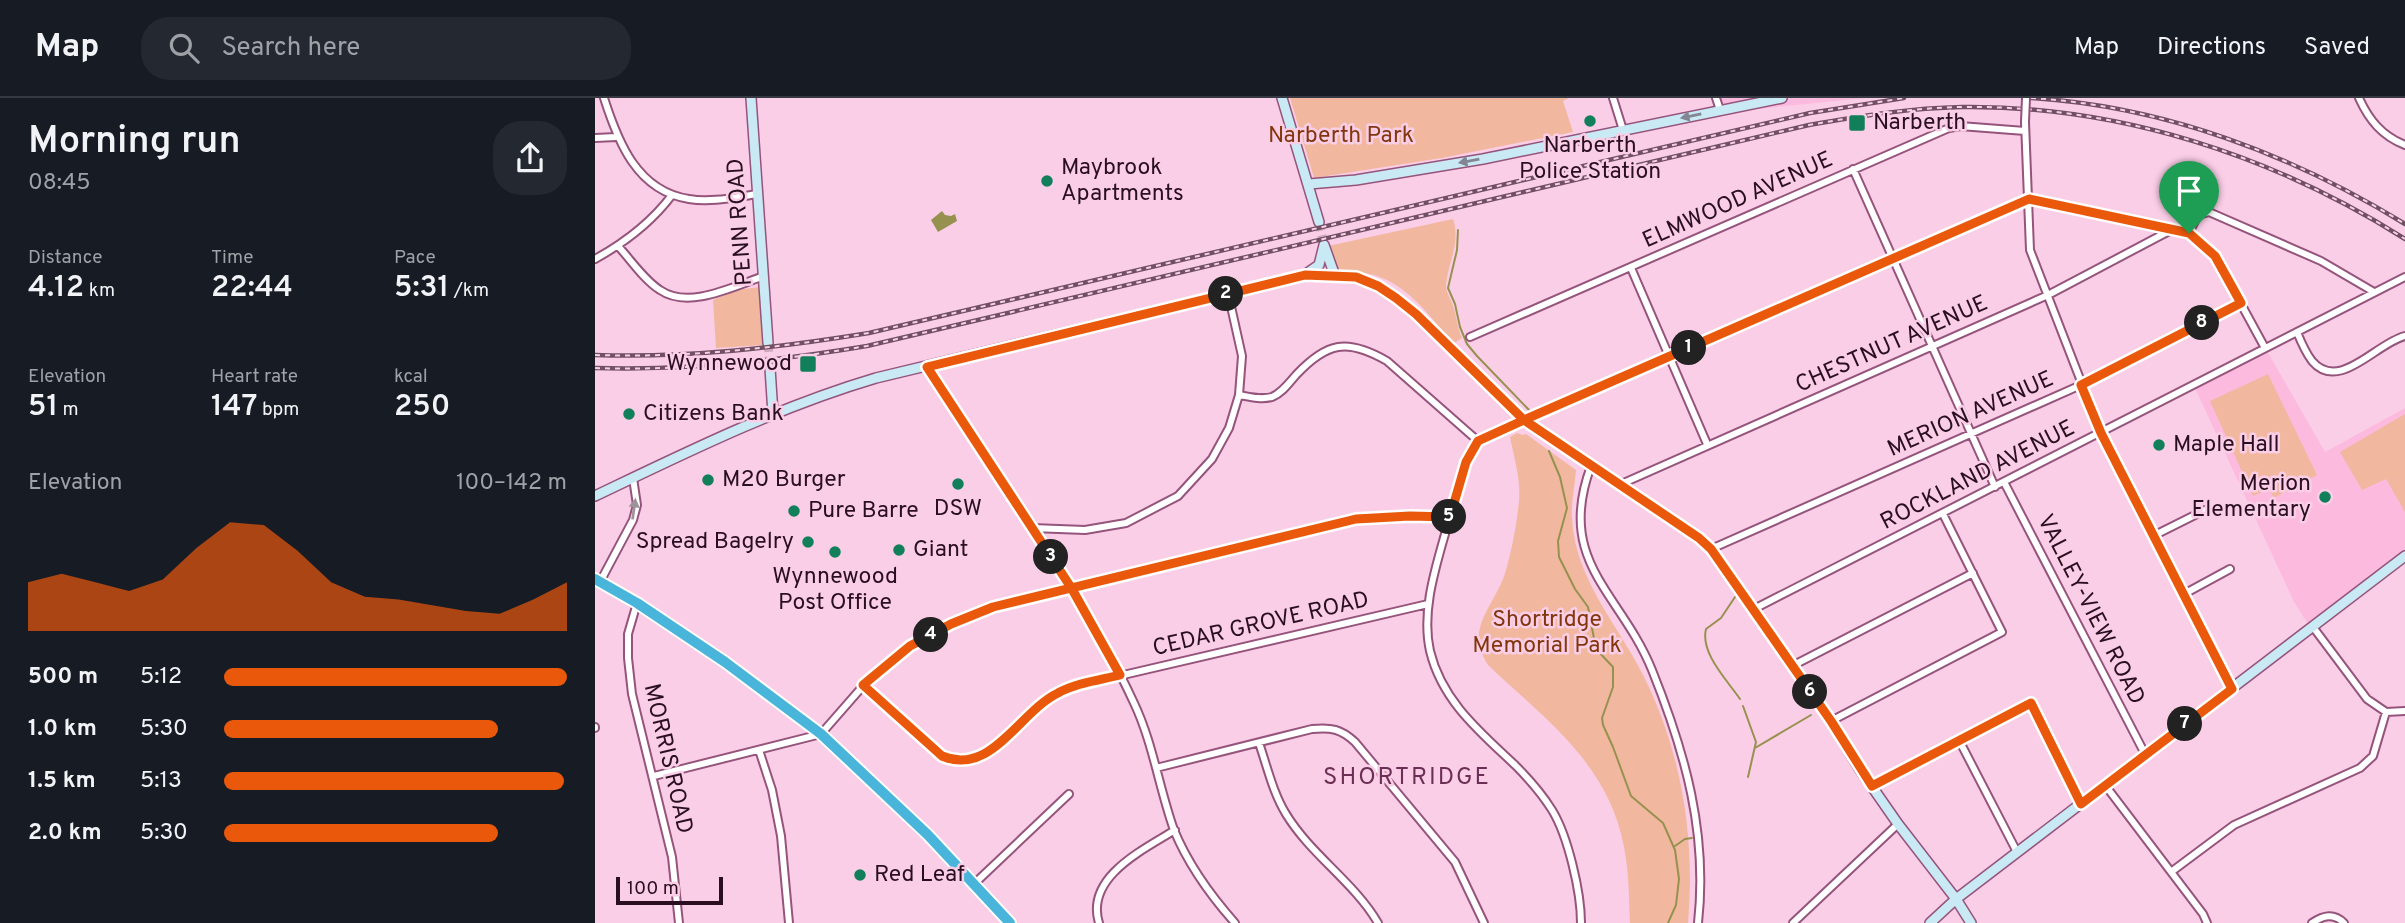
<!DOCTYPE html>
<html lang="en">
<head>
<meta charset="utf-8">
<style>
  :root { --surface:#171b24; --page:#242831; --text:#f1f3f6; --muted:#9ea1a6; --line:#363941; --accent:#ea580c }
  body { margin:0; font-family:Overpass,sans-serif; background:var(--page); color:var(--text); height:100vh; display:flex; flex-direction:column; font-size:26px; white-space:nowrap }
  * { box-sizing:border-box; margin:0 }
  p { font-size:23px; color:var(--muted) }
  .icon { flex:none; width:38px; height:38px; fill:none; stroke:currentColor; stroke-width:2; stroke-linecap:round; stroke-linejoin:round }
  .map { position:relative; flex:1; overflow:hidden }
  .side { display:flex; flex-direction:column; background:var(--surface); width:595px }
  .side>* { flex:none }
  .scale { position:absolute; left:21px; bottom:18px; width:107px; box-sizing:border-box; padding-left:7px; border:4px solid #290f1f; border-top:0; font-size:19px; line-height:24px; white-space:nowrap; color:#290f1f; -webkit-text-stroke:5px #fbcee7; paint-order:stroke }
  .pin { position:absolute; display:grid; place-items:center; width:60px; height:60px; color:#fff; margin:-72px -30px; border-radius:50% 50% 50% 0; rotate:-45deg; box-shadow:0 0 7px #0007 }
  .pin .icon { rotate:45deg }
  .km { position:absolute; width:35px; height:35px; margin:-18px; border-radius:50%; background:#222; color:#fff; font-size:19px; line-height:35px; text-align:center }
  .round { display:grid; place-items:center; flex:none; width:74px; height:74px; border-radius:28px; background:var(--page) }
  .overview { display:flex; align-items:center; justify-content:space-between; height:119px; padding:0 28px }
  h1 { font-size:38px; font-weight:600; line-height:52px }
  .metrics { display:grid; grid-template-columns:repeat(3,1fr); gap:10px; height:119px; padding:7px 28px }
  .metrics div { display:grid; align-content:center }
  .metrics b { font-size:30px; font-weight:600 }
  .metrics small { font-size:19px; font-weight:400 }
  .metrics p { font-size:19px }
  .chart { height:196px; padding:14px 28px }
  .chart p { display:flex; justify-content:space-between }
  .chart svg { width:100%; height:126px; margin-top:7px; fill:var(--accent); opacity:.7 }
  ul { padding:0 28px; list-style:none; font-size:23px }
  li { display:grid; grid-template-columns:112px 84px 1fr; align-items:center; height:52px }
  li i { height:18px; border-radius:9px; background:var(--accent) }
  header { display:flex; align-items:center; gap:42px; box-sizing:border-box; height:98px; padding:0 35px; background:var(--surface); border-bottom:2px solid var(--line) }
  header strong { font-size:33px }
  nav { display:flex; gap:38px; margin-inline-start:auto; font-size:24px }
  .search { width:490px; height:63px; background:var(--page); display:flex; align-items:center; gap:18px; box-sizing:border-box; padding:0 24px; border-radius:28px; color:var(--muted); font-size:26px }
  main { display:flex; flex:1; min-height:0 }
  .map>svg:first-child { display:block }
  .built { fill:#fcbadf }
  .green { fill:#f1b89f }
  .water { fill:#979150 }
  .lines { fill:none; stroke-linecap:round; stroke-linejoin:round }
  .stream { stroke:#979150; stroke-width:2 }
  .secondary-tunnel { stroke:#d1a8bf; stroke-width:9; stroke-dasharray:9 4.5; stroke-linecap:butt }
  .street-casing { stroke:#95547b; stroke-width:10 }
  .secondary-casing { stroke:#95547b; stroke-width:12 }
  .highway-casing { stroke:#fff; stroke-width:14 }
  .street { stroke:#fff; stroke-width:6 }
  .secondary { stroke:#c9e9f4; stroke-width:9 }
  .highway { stroke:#4ab5da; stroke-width:10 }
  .rail-casing { stroke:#715063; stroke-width:4.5 }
  .rail { stroke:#fbcee7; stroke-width:2; stroke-dasharray:5; stroke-linecap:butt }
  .street-bridge-casing { stroke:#95547b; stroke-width:10; stroke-linecap:butt }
  .street-bridge { stroke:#fff; stroke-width:6 }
  .oneway { fill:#818794 }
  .oneway2 { fill:#9f939a }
  .route-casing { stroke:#fff; stroke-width:14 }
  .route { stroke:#ea580c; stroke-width:9 }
  .poi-dot { fill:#127f5b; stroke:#fbcee7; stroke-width:2.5 }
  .labels { text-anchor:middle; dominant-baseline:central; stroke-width:5; stroke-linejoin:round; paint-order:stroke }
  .poi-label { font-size:23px; fill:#290f1f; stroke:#fbcee7; text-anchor:start }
  .park-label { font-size:23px; fill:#82360c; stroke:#fbcee7 }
  .street-label { font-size:23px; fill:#290f1f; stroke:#fbcee7 }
  .neighbourhood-label { font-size:24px; letter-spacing:2px; fill:#6b2e54; stroke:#fbcee7 }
</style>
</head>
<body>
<header>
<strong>Map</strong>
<div class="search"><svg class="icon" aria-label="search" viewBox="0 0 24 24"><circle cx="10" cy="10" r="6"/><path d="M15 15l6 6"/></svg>Search here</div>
<nav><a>Map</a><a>Directions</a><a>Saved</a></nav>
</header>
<main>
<section class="side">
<div class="overview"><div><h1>Morning run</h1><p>08:45</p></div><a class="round"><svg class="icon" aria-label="share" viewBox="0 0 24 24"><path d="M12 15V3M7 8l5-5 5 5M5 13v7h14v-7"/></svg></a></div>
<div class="metrics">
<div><p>Distance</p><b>4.12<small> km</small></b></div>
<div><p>Time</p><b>22:44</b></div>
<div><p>Pace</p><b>5:31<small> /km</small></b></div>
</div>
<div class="metrics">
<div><p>Elevation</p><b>51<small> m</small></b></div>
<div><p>Heart rate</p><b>147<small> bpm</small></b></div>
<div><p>kcal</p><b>250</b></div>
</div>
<div class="chart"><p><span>Elevation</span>100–142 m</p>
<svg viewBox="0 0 160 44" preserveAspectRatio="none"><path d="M0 44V27L10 24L20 27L30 30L40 26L50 15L60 6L70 7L80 16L90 27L100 32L110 33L120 35L130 37L140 38L150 33L160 27V44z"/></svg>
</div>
<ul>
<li><b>500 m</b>5:12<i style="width:100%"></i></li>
<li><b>1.0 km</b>5:30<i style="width:80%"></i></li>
<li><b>1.5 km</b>5:13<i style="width:99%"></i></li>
<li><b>2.0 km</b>5:30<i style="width:80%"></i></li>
</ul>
</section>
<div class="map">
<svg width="1810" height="825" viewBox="0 0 1810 825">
  <rect width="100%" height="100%" fill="#fbcee7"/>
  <!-- built -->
  <path class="built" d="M1126,0H1271L1132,14Z
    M1672,253L1730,354L1810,310V455L1713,526L1699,504L1600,290Z"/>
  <!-- green -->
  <path class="green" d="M695,0H974L968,3L978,34L847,60L719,80Z
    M858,121C866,145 853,164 851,187C851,195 856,201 858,208C862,219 862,229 867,240L858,246C837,220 813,187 779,177C766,174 752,173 740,171L733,148Z
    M165,189L168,247L121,250L118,202L141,192Z
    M1673,276L1722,377L1679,400L1674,391L1658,398L1615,303Z
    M1810,316V414L1791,381L1767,392L1745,354Z
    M922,335L928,337L931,336L981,372C980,388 976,403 977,419C979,483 1028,532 1053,587C1088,662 1100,743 1093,825H1035C1034,800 1034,774 1029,749C1013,665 951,622 893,567C868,529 901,508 911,472C917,451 922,425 924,403C926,382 919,359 915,339Z"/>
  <!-- water -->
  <path class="water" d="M347,113L350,117L356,118L360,116L362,123L343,134L336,122Z"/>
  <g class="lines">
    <!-- stream -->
    <path class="stream" d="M863,132L862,152L853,190L860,206L865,229L872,246L882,258L935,313
      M954,353L965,379L972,410L963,443L964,459L980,491L993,509L1001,551L1018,569V589L1007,620L1008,627L1018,649L1036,698L1068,725L1080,752L1084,781L1081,807L1073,825
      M1140,499L1126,520L1111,531C1105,555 1132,582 1145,601
      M1148,608L1161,644L1153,679
      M1160,650L1216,617
      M1080,748L1090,741L1097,740"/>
    <!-- secondary-tunnel -->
    <path class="secondary-tunnel" d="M724,124L729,147
      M173,245L175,270"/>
    <defs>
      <path id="street" d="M9,0C23,44 42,93 94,101C116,105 141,99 163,96
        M1018,0L1028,32
        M1121,0L1125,12
        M1764,0C1774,22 1787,38 1810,47
        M1430,24L1435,152L1506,335L1637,591
        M0,40L21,39
        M1258,71L1400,389
        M1594,135L1603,117L1614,114L1726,163L1779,194
        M23,148C36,162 49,182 65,192C94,212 139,188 169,178
        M0,161C31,144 56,125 77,97
        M1036,170L1112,346
        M1702,234C1706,244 1711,255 1717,263C1744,295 1781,245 1810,238
        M875,239L1354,30L1365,28L1430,33
        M332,269C403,378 484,486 539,605C558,645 564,690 579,732C593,766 616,798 640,825
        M644,297C655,299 666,302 677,299C687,295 694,285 701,277C732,244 752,240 792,263L883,343
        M996,368C960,464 1026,495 1057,572C1090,654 1113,735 1103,825
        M1409,384L1550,656
        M1024,387L1453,197L1578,131
        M437,430L490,432L531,425L583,398L617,361L634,330L644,297L647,258L633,195
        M1558,438L1610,412
        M1116,451L1486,287L1646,205
        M5,484L38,422L42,407L38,380
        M1589,496L1635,471
        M42,505L33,536V560L37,596L77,759L84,825
        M1157,512L1810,179
        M1718,529L1772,601L1791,614L1810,613
        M1197,568L1378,475
        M268,587L347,658C388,676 415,633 443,609C455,599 467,593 481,588L833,506
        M1236,623L1407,534L1348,416
        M0,629V630
        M1364,642L1422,754
        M664,645C672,668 678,695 691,716C716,757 759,784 783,825
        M164,652L177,692L186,738L194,825
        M561,670L717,631C736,629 746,631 760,644L860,764L889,825
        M59,678L226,636L275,580L315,548L356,526L398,509L761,421L815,418L855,419
        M1510,687L1608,816L1612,825
        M1277,688L1436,605L1486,706
        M1576,774L1639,727L1765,670L1778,658L1791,614
        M379,786L474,696
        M504,825C490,779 548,752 580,732
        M986,825C986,794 973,738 957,712C947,696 933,680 920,667C885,634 847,603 835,553C827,517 838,478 848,443C858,409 865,374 883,343L1434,101L1594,135L1620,158L1670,250
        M1198,825L1303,726
        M1717,825C1729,817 1739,815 1749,825"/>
      <path id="secondary" d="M156,0L173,245
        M687,0L724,124
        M714,86L761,82L888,61L1187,0
        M729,147L740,178
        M711,176L724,167L729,147
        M175,270L178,316
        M0,398C92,354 183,309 281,280L710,177L761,179L783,188L801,200L821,216L929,322L1104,440L1116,451L1236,623L1264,670L1303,726L1361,801L1376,825
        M1335,825L1361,801L1810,458"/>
      <path id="highway" d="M0,481L42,505L130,564L226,636L333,737L415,825"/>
    </defs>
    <!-- street casing -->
    <use href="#street" class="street-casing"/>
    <!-- secondary casing -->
    <use href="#secondary" class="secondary-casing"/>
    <!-- highway casing -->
    <use href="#highway" class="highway-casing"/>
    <!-- street -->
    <use href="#street" class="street"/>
    <!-- secondary -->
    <use href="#secondary" class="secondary"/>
    <!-- highway -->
    <use href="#highway" class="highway"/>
    <defs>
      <path id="rail" d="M1436,0C1569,8 1698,57 1810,126
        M0,257C93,260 182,250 274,235L1215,15L1309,0
        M0,270C92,273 182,263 272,248L1214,27C1265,18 1316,10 1367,9C1524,7 1679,58 1810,141"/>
    </defs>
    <!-- rail casing -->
    <use href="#rail" class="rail-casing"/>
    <!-- rail -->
    <use href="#rail" class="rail"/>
    <defs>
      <path id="street-bridge" d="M1430,24L1431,0"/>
    </defs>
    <!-- street-bridge casing -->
    <use href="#street-bridge" class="street-bridge-casing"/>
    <!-- street-bridge -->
    <use href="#street-bridge" class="street-bridge"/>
  </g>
  <!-- one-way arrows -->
  <defs><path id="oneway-solid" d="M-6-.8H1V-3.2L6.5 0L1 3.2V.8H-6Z" transform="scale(1.75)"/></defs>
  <g class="oneway">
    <use href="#oneway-solid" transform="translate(1096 18) rotate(168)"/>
    <use href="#oneway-solid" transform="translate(874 63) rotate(170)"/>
  </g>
  <use class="oneway2" href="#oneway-solid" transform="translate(39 411) rotate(-82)"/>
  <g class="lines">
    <defs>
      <path id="route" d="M1594,135L1434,101L929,322L821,216L801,200L783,188L761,179L710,177L332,269L477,491L525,577C505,582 481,585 463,595C424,614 396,679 347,658L268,587L315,548L356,526L398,509L761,421L815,418L855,419L871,364L883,343L929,322L1104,440L1116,451L1236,623L1277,688L1436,605L1486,706L1637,591L1506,335L1486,287L1646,205L1620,158L1594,135"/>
    </defs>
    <!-- route casing -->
    <use href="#route" class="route-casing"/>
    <!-- route -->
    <use href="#route" class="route"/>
  </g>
  <!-- markers -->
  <g class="poi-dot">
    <circle cx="995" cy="23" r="7"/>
    <rect x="1253" y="16" width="18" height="18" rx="3.5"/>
    <circle cx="452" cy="83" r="7"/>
    <rect x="204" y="257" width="18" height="18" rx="3.5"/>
    <circle cx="34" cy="316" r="7"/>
    <circle cx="1564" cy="347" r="7"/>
    <circle cx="113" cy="382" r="7"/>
    <circle cx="363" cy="386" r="7"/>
    <circle cx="1730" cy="399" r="7"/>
    <circle cx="199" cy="413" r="7"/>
    <circle cx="213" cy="444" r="7"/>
    <circle cx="304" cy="452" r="7"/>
    <circle cx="240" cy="454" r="7"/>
    <circle cx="265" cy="777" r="7"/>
  </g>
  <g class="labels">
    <!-- poi labels -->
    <g class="poi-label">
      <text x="1278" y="25">Narberth</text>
      <text x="995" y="48" text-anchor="middle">Narberth<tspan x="995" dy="26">Police Station</tspan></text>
      <text x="466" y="70">Maybrook<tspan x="466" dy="26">Apartments</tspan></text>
      <text x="197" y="266" text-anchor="end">Wynnewood</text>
      <text x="48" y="316">Citizens Bank</text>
      <text x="1578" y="347">Maple Hall</text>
      <text x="127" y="382">M20 Burger</text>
      <text x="1716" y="386" text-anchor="end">Merion<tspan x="1716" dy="26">Elementary</tspan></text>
      <text x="363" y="411" text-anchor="middle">DSW</text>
      <text x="213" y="413">Pure Barre</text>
      <text x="199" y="444" text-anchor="end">Spread Bagelry</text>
      <text x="318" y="452">Giant</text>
      <text x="240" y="479" text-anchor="middle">Wynnewood<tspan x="240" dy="26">Post Office</tspan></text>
      <text x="279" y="777">Red Leaf</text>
    </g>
    <!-- park labels -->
    <g class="park-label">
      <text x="746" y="38">Narberth Park</text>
      <text x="952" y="522">Shortridge<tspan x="952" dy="26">Memorial Park</tspan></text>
    </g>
    <!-- street labels -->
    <g class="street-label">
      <text transform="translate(1143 103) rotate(-24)">ELMWOOD AVENUE</text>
      <text transform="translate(146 124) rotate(-94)">PENN ROAD</text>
      <text transform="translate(1297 247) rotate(-24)">CHESTNUT AVENUE</text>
      <text transform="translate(1376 317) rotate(-24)">MERION AVENUE</text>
      <text transform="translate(1383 378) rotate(-27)">ROCKLAND AVENUE</text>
      <text transform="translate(1495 512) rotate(63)">VALLEY-VIEW ROAD</text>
      <text transform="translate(666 527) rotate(-13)">CEDAR GROVE ROAD</text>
      <text transform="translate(72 661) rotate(77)">MORRIS ROAD</text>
    </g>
    <!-- neighbourhood labels -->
    <g class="neighbourhood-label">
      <text x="812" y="680">SHORTRIDGE</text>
    </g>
  </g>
</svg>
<div class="scale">100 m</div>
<div class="pin" style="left:1594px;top:135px;background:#1e9e55"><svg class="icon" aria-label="arrive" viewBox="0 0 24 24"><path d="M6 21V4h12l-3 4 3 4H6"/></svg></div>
<b class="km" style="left:1094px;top:250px">1</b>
<b class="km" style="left:631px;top:196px">2</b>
<b class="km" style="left:456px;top:459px">3</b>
<b class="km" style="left:336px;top:537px">4</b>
<b class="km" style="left:854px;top:419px">5</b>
<b class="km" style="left:1215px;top:594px">6</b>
<b class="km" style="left:1590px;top:626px">7</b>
<b class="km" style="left:1607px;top:225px">8</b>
</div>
</main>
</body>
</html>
